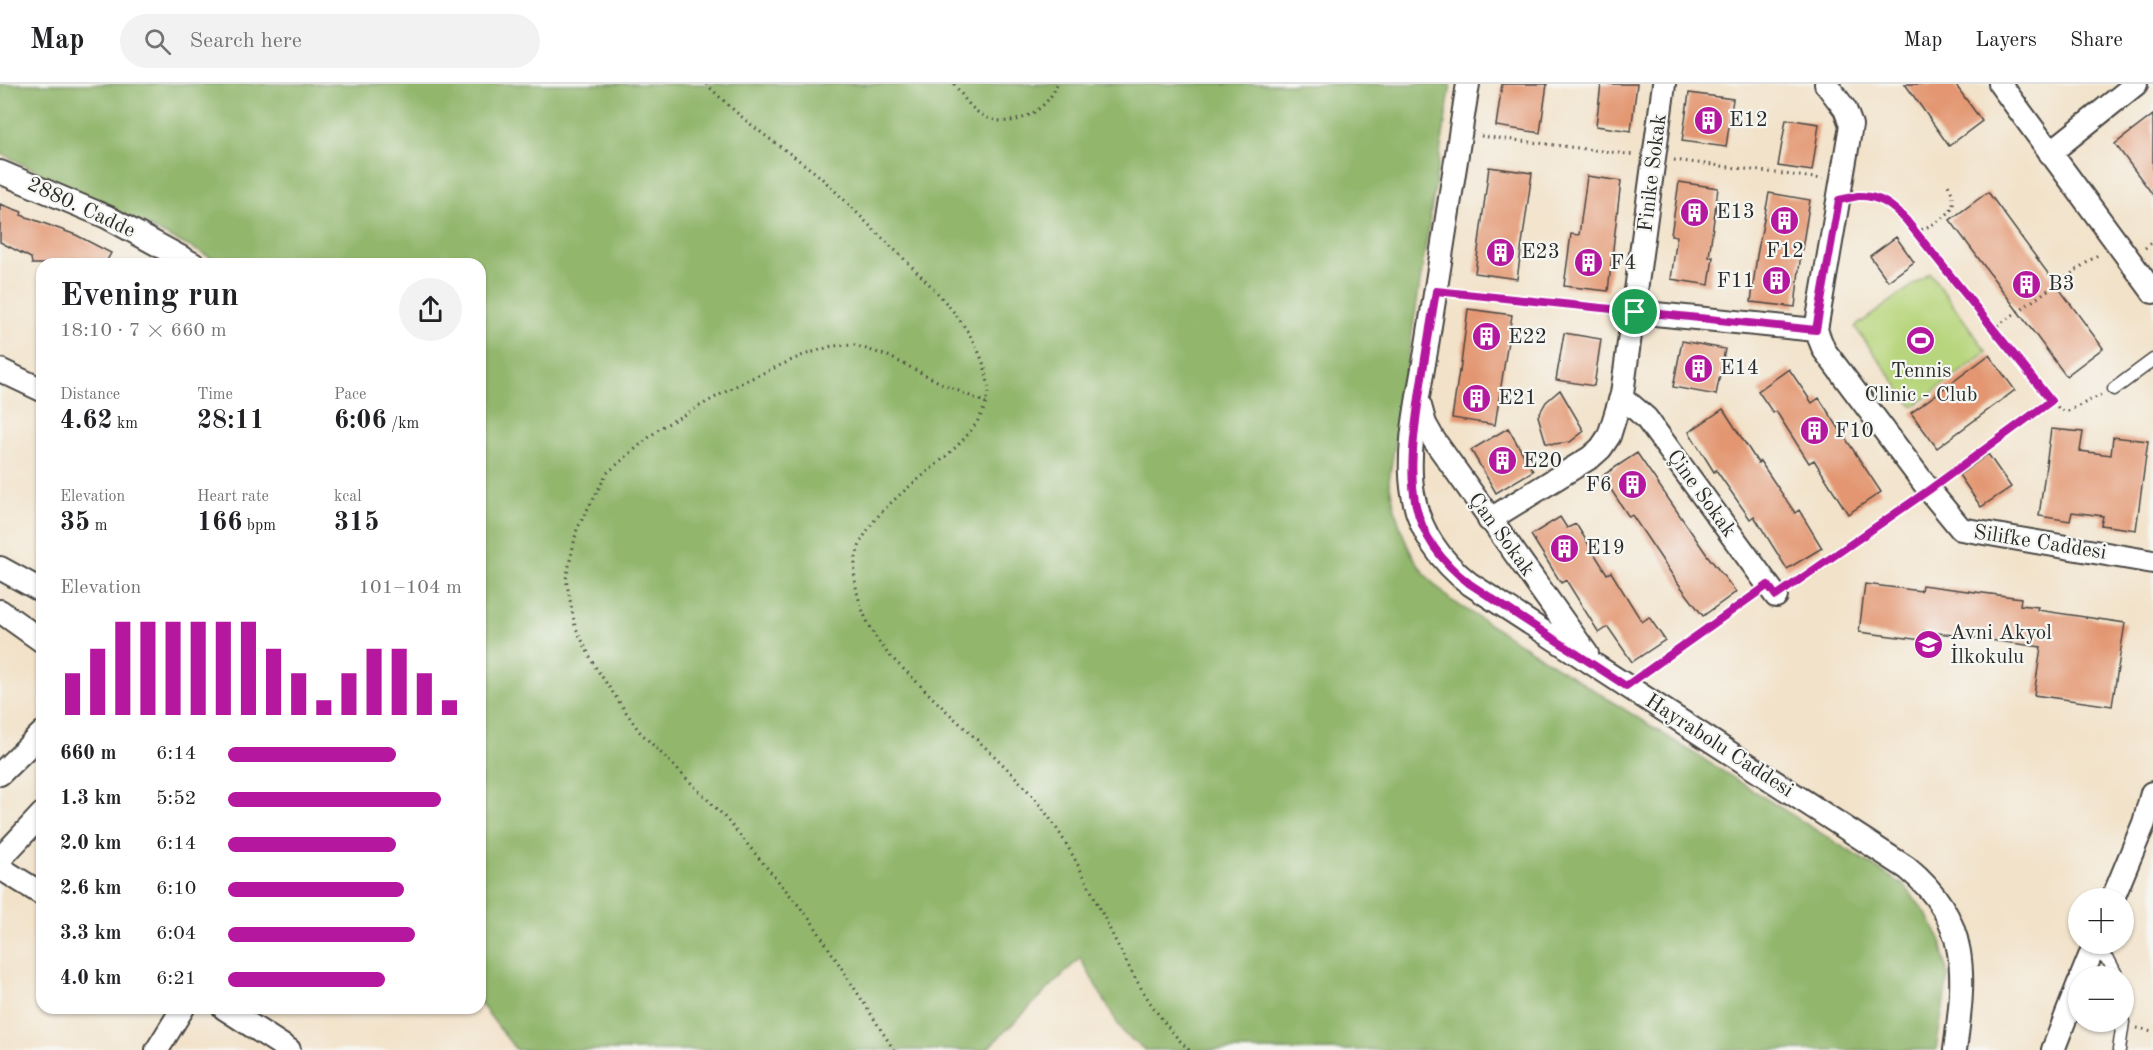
<!DOCTYPE html>
<html lang="en">
<head>
<meta charset="utf-8">
<style>
  :root { --surface:#fff; --page:#f2f2f2; --text:#202124; --muted:#757577; --line:#e0e0e0; --accent:#b5179e }
  body { margin:0; font-family:"Old Standard TT",serif; background:var(--page); color:var(--text); height:100vh; display:flex; flex-direction:column; font-size:22px; white-space:nowrap }
  * { box-sizing:border-box; margin:0 }
  p { font-size:20px; color:var(--muted) }
  .icon { flex:none; width:33px; height:33px; fill:none; stroke:currentColor; stroke-width:2; stroke-linecap:round; stroke-linejoin:round }
  .map { position:relative; flex:1; overflow:hidden }
  .drawer { position:absolute; left:36px; top:174px; width:450px; height:756px; display:flex; flex-direction:column; background:var(--surface); border-radius:18px; box-shadow:0 2px 4px #0004 }
  .drawer>* { flex:none }
  .buttons { position:absolute; left:2068px; top:804px; display:grid; gap:12px }
  .buttons a { display:grid; place-items:center; width:66px; height:66px; border-radius:50%; background:var(--surface); box-shadow:0 2px 4px #0004; font-size:30px }
  .pin { position:absolute; display:grid; place-items:center; width:51px; height:51px; color:#fff; margin:-26px; border:3px solid #fff; border-radius:50%; box-shadow:0 2px 6px #0007 }
  .round { display:grid; place-items:center; flex:none; width:63px; height:63px; border-radius:32px; background:var(--page) }
  .overview { display:flex; align-items:center; justify-content:space-between; height:102px; padding:0 24px }
  h1 { font-size:33px; font-weight:800; line-height:45px }
  .stats { display:grid; grid-template-columns:repeat(3,1fr); gap:9px; height:102px; padding:6px 24px }
  .stats div { display:grid; align-content:center }
  .stats b { font-size:26px; font-weight:800 }
  .stats small { font-size:16px; font-weight:400 }
  .stats p { font-size:16px }
  .chart { height:168px; padding:12px 24px }
  .chart p { display:flex; justify-content:space-between }
  .chart svg { width:100%; height:108px; margin-top:6px; stroke:var(--accent); stroke-width:6 }
  ul { padding:0 24px; list-style:none; font-size:20px }
  li { display:grid; grid-template-columns:96px 72px 1fr; align-items:center; height:45px }
  li i { height:15px; border-radius:8px; background:var(--accent) }
  header { display:flex; align-items:center; gap:36px; box-sizing:border-box; height:84px; padding:0 30px; background:var(--surface); border-bottom:2px solid var(--line) }
  header strong { font-size:28px }
  nav { display:flex; gap:33px; margin-inline-start:auto; font-size:21px }
  .search { width:420px; height:54px; background:var(--page); display:flex; align-items:center; gap:15px; box-sizing:border-box; padding:0 21px; border-radius:33px; color:var(--muted); font-size:22px }
  .map>svg:first-child { display:block }
  .green { fill:#b7d57c; stroke:#718054; stroke-width:1.5 }
  .forest { fill:#91b66c; stroke:#5e704c; stroke-width:1.5 }
  .building { fill:#e39671 }
  .lines { fill:none; stroke-linecap:round; stroke-linejoin:round }
  .lane-casing { stroke:#494643; stroke-width:15 }
  .street-casing { stroke:#494643; stroke-width:26 }
  .path { stroke:#494643; stroke-width:3; stroke-dasharray:1.5 4.5; stroke-linecap:butt }
  .lane { stroke:#fff; stroke-width:12 }
  .street { stroke:#fff; stroke-width:22 }
  .route-casing { stroke:#fff; stroke-width:12 }
  .route { stroke:#b5179e; stroke-width:8 }
  .labels { text-anchor:middle; dominant-baseline:central; stroke-width:4.5; stroke-linejoin:round; paint-order:stroke }
  .poi-label { font-size:21px; fill:#2b2b2b; stroke:#f6f6f2; text-anchor:start }
  .street-label { font-size:21px; fill:#2b2b2b; stroke:#f6f6f2 }
</style>
</head>
<body>
<header>
<strong>Map</strong>
<div class="search"><svg class="icon" aria-label="search" viewBox="0 0 24 24"><circle cx="10" cy="10" r="6"/><path d="M15 15l6 6"/></svg>Search here</div>
<nav><a>Map</a><a>Layers</a><a>Share</a></nav>
</header>
<div class="map">
<svg width="2153" height="966" viewBox="0 0 2153 966">
  <rect width="100%" height="100%" fill="#f6f6f2"/>
  <filter id="ink" filterUnits="userSpaceOnUse"><feTurbulence type="fractalNoise" baseFrequency=".0167" numOctaves="2"/><feDisplacementMap in="SourceGraphic" scale="12" xChannelSelector="R" yChannelSelector="G"/><feConvolveMatrix kernelMatrix="1 2 1 2 8 2 1 2 1" color-interpolation-filters="sRGB"/></filter>
  <filter id="wash" filterUnits="userSpaceOnUse"><feTurbulence type="fractalNoise" baseFrequency=".008" numOctaves="4" result="noise"/><feDisplacementMap in="SourceGraphic" scale="24" xChannelSelector="R" yChannelSelector="G"/><feGaussianBlur stdDeviation="1.35" result="paint"/><feColorMatrix in="noise" values="0 0 0 0 0 0 0 0 0 0 0 0 0 0 0 0 0 1.4 0 .05"/><feComposite in="paint" operator="in"/></filter>
  <g filter="url(#wash)">
    <rect width="100%" height="100%" fill="#f2e2c9"/>
    <!-- green -->
    <path class="green" d="M1930,189L1987,268L1913,323L1855,243Z"/>
    <!-- forest -->
    <path class="forest" d="M0,0H1451L1389,397C1395,429 1404,465 1426,491C1433,500 1442,507 1449,515L1905,802L1928,832L1941,857L1948,892L1936,966H1145L1123,949L1080,874L986,966H516L480,919V180H224L0,69Z"/>
    <g id="blocks">
      <!-- building -->
      <path class="building" d="M1502,0H1547L1540,49L1496,42Z
        M1601,0H1637L1631,47L1596,42Z
        M1905,0H1955L1982,37L1949,62Z
        M1689,9L1733,15L1726,63L1682,57Z
        M2153,31V111L2115,60Z
        M1786,35L1819,40L1812,87L1778,82Z
        M1489,83L1532,89L1517,195L1475,189Z
        M1587,92L1621,97L1608,207L1564,202L1571,150L1579,151Z
        M1679,98L1718,104L1709,173H1713L1709,201L1671,195L1677,152L1671,151Z
        M1988,108L2103,264L2066,292L1950,136Z
        M1769,109L1810,116L1800,177L1795,223L1751,218L1757,171Z
        M0,120L22,128L21,131L76,151L111,169L105,180H32L31,174L0,158Z
        M1896,153L1914,178L1888,197L1870,172Z
        M1468,225L1512,231L1495,341L1452,334L1459,287L1460,288Z
        M1564,249L1601,255L1594,302L1556,296Z
        M1682,257L1725,265L1716,311L1673,303Z
        M1989,271L2015,306L1937,364L1911,329Z
        M1789,285L1812,319L1819,314L1881,408L1848,430L1814,376L1809,379L1776,327L1773,329L1758,307Z
        M1560,306L1584,347L1570,358L1554,360L1546,359L1538,332L1546,318Z
        M1723,325L1758,379L1760,377L1795,429L1799,426L1822,464L1787,485L1754,432L1750,435L1716,386L1714,388L1689,348Z
        M1508,344L1533,387L1496,409L1471,366Z
        M2051,345L2083,348L2080,367L2111,371L2113,353L2148,357L2136,446L2101,441L2103,432L2072,428L2070,437L2039,432Z
        M1637,369L1707,471L1736,508L1703,532L1675,495L1632,431L1629,433L1602,392Z
        M1988,370L2011,403L1981,423L1959,391Z
        M1560,433L1567,444L1576,440L1607,490L1611,488L1642,538L1649,533L1665,556L1632,578L1608,543L1599,549L1566,496L1561,499L1531,451Z
        M1865,500L1921,507L1922,501L2021,514L2020,521L2038,523L2037,526L2125,539L2112,622L2034,611L2041,563L1924,547L1922,556L1859,548Z"/>
    </g>
  </g>
  <g filter="url(#ink)">
    <use href="#blocks" fill-opacity="0" stroke="#494643" stroke-width="1.5"/>
    <g class="lines">
      <defs>
        <path id="lane" d="M2114,305L2153,276
          M2093,865L2109,877L2117,892
          M2119,966L2123,938"/>
        <path id="street" d="M1468,0C1455,87 1441,174 1427,261C1420,307 1405,364 1413,410C1419,447 1441,478 1470,500L1907,784C1971,836 1965,892 1955,966
          M2000,0L2153,208
          M2050,69L2136,0
          M0,88L107,133L193,180
          M1635,228L1816,246L1824,266L1929,406L1961,445L2153,478
          M1816,246L1851,41L1845,25L1826,0
          M0,286L42,306
          M1620,316L1631,321L1646,334L1776,512
          M1420,322L1425,340L1434,356L1587,570
          M1489,436L1591,373L1601,364L1609,352L1622,310L1664,0
          M0,484L42,507
          M0,527L42,557
          M0,690L42,649
          M0,775L42,730
          M0,784L42,810
          M2113,814L2144,739L2152,709
          M2082,892L2095,860
          M224,924L289,966
          M157,966L183,924
          M2053,966L2079,899"/>
      </defs>
      <!-- lane casing -->
      <use href="#lane" class="lane-casing"/>
      <!-- street casing -->
      <use href="#street" class="street-casing"/>
      <!-- path -->
      <path class="path" d="M706,0C721,14 736,29 753,42C774,59 797,74 818,91C838,109 857,129 876,148C904,175 935,203 959,235C974,255 993,290 987,315C970,384 846,415 855,496C858,521 869,545 884,565C893,576 905,586 915,596C953,636 1000,673 1035,715C1098,791 1117,896 1189,966
        M954,0C962,10 968,22 979,29C1008,49 1046,30 1057,0
        M1481,52L1635,71
        M1674,76L1823,95
        M1860,112C1879,111 1893,122 1906,136L2060,326L2068,327L2101,311
        M1916,148C1929,142 1957,132 1953,113C1952,108 1949,103 1947,99
        M2145,164L2153,158
        M1454,209L1615,226
        M1993,245L2099,170
        M1945,395L2051,317
        M1792,500L1913,417
        M1645,589L1752,512
        M2137,944L2153,947
        M894,966L810,835L722,730L639,647L594,581L575,542L566,495L577,445L607,389L660,344L743,298L801,272L832,262L854,261L888,272L945,301L986,319"/>
      <!-- lane -->
      <use href="#lane" class="lane"/>
      <!-- street -->
      <use href="#street" class="street"/>
    </g>
  </g>
  <g class="lines" filter="url(#ink)">
    <defs>
      <path id="route" d="M1858,112C1879,111 1892,121 1906,136L2051,317L1929,406L1776,512L1768,501L1626,602L1470,500C1404,450 1408,395 1418,321C1423,283 1430,245 1436,207L1816,246L1839,116Z"/>
    </defs>
    <!-- route casing -->
    <use href="#route" class="route-casing"/>
    <!-- route -->
    <use href="#route" class="route"/>
  </g>
  <!-- icons -->
  <defs>
    <symbol id="building-disc" viewBox="-11 -11 22 22"><circle r="9.5" fill="#b5179e" stroke="#f6f6f2"/><path d="M-4-6H4V6H1V3H-1V6H-4ZM-2.5-4.3h1.7v1.8h-1.7ZM.8-4.3h1.7v1.8H.8ZM-2.5-1h1.7V.8h-1.7ZM.8-1h1.7V.8H.8Z" fill="#fff"/></symbol>
    <symbol id="stadium-disc" viewBox="-11 -11 22 22"><circle r="9.5" fill="#b5179e" stroke="#f6f6f2"/><path d="M0-5a6.5 5 0 1 0 0 10a6.5 5 0 1 0 0-10ZM-3.5-1.8h7v3.6h-7Z" fill="#fff"/></symbol>
    <symbol id="school-disc" viewBox="-11 -11 22 22"><circle r="9.5" fill="#b5179e" stroke="#f6f6f2"/><path d="M0-5L7-2L0 1L-7-2ZM-4 1L0 2.5L4 1V4Q0 6-4 4Z" fill="#fff"/></symbol>
  </defs>
  <g fill-rule="evenodd">
    <use href="#building-disc" x="1692" y="20" width="33" height="33"/>
    <use href="#building-disc" x="1678" y="112" width="33" height="33"/>
    <use href="#building-disc" x="1768" y="120" width="33" height="33"/>
    <use href="#building-disc" x="1484" y="152" width="33" height="33"/>
    <use href="#building-disc" x="1572" y="162" width="33" height="33"/>
    <use href="#building-disc" x="1760" y="180" width="33" height="33"/>
    <use href="#building-disc" x="2010" y="184" width="33" height="33"/>
    <use href="#building-disc" x="1470" y="236" width="33" height="33"/>
    <use href="#stadium-disc" x="1904" y="240" width="33" height="33"/>
    <use href="#building-disc" x="1682" y="268" width="33" height="33"/>
    <use href="#building-disc" x="1460" y="298" width="33" height="33"/>
    <use href="#building-disc" x="1798" y="330" width="33" height="33"/>
    <use href="#building-disc" x="1486" y="360" width="33" height="33"/>
    <use href="#building-disc" x="1616" y="384" width="33" height="33"/>
    <use href="#building-disc" x="1548" y="448" width="33" height="33"/>
    <use href="#school-disc" x="1912" y="544" width="33" height="33"/>
  </g>
  <g class="labels">
    <!-- poi labels -->
    <g class="poi-label">
      <text x="1729" y="36">E12</text>
      <text x="1716" y="128">E13</text>
      <text x="1785" y="167" text-anchor="middle">F12</text>
      <text x="1521" y="168">E23</text>
      <text x="1610" y="179">F4</text>
      <text x="1755" y="197" text-anchor="end">F11</text>
      <text x="2048" y="200">B3</text>
      <text x="1508" y="253">E22</text>
      <text x="1720" y="284">E14</text>
      <text x="1921" y="287" text-anchor="middle">Tennis<tspan x="1921" dy="24">Clinic - Club</tspan></text>
      <text x="1498" y="314">E21</text>
      <text x="1835" y="347">F10</text>
      <text x="1523" y="377">E20</text>
      <text x="1612" y="401" text-anchor="end">F6</text>
      <text x="1586" y="464">E19</text>
      <text x="1950" y="549">Avni Akyol<tspan x="1950" dy="24">İlkokulu</tspan></text>
    </g>
    <!-- street labels -->
    <g class="street-label">
      <text transform="translate(1653 89) rotate(-83)">Finike Sokak</text>
      <text transform="translate(81 124) rotate(25)">2880. Cadde</text>
      <text transform="translate(1701 410) rotate(54)">Çine Sokak</text>
      <text transform="translate(1501 451) rotate(54)">Çan Sokak</text>
      <text transform="translate(2040 459) rotate(9)">Silifke Caddesi</text>
      <text transform="translate(1719 662) rotate(33)">Hayrabolu Caddesi</text>
    </g>
  </g>
</svg>
<div class="buttons">
<a>+</a>
<a>−</a>
</div>
<div class="pin" style="left:1635px;top:228px;background:#1e9e55"><svg class="icon" aria-label="arrive" viewBox="0 0 24 24"><path d="M6 21V4h12l-3 4 3 4H6"/></svg></div>
<section class="drawer">
<div class="overview"><div><h1>Evening run</h1><p>18:10 · 7 × 660 m</p></div><a class="round"><svg class="icon" aria-label="share" viewBox="0 0 24 24"><path d="M12 15V3M7 8l5-5 5 5M5 13v7h14v-7"/></svg></a></div>
<div class="stats">
<div><p>Distance</p><b>4.62<small> km</small></b></div>
<div><p>Time</p><b>28:11</b></div>
<div><p>Pace</p><b>6:06<small> /km</small></b></div>
</div>
<div class="stats">
<div><p>Elevation</p><b>35<small> m</small></b></div>
<div><p>Heart rate</p><b>166<small> bpm</small></b></div>
<div><p>kcal</p><b>315</b></div>
</div>
<div class="chart"><p><span>Elevation</span>101–104 m</p>
<svg viewBox="0 0 160 44" preserveAspectRatio="none"><path d="M5 44V27M15 44V17M25 44V6M35 44V6M45 44V6M55 44V6M65 44V6M75 44V6M85 44V17M95 44V27M105 44V38M115 44V27M125 44V17M135 44V17M145 44V27M155 44V38"/></svg>
</div>
<ul>
<li><b>660 m</b>6:14<i style="width:72%"></i></li>
<li><b>1.3 km</b>5:52<i style="width:91%"></i></li>
<li><b>2.0 km</b>6:14<i style="width:72%"></i></li>
<li><b>2.6 km</b>6:10<i style="width:75%"></i></li>
<li><b>3.3 km</b>6:04<i style="width:80%"></i></li>
<li><b>4.0 km</b>6:21<i style="width:67%"></i></li>
</ul>
</section>
</div>
</body>
</html>
